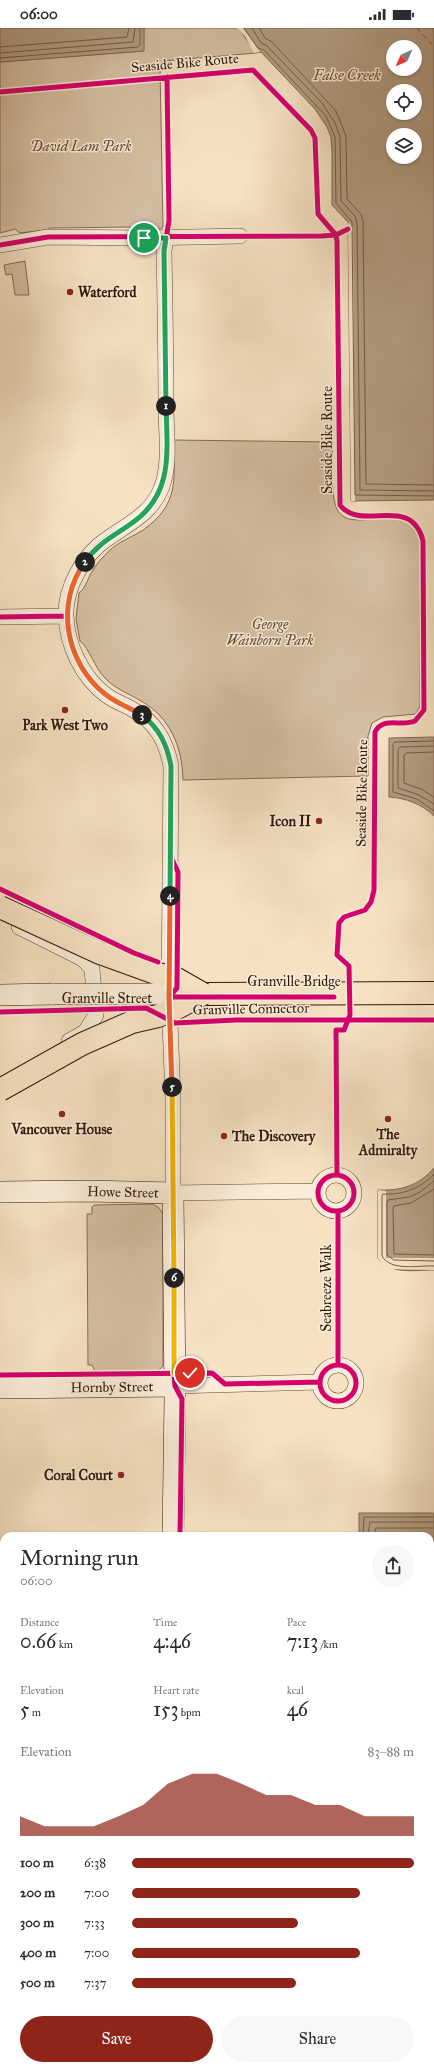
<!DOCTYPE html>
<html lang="en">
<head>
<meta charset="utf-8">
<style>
  :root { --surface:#fff; --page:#f7f7f7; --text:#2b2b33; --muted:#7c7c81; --accent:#8f2418 }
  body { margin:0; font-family:"IM FELL Great Primer",serif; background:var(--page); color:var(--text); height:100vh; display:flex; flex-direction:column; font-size:15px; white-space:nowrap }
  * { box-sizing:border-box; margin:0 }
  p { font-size:13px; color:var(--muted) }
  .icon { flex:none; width:22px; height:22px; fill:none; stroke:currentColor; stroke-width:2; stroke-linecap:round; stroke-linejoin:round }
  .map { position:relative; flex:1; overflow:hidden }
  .details { position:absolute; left:0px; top:1504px; width:434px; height:538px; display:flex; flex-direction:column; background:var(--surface); border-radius:12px 12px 0 0; box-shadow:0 1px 3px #0004 }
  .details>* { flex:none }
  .needle { width:26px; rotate:225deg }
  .buttons { position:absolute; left:386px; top:12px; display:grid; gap:8px }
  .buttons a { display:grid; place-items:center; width:36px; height:36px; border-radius:50%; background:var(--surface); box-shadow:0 1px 3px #0004; font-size:20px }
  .pin { position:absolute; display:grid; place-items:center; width:34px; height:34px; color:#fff; margin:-17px; border:2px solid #fff; border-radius:50%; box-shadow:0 1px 4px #0007 }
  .km { position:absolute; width:20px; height:20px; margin:-10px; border-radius:50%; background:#222; color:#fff; font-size:11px; line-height:20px; text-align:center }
  .round { display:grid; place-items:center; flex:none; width:42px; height:42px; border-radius:21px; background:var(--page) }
  .headline { display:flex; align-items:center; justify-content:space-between; height:68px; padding:0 20px }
  h1 { font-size:22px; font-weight:600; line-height:30px }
  .figures { display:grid; grid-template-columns:repeat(3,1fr); gap:6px; height:68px; padding:4px 20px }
  .figures div { display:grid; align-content:center }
  .figures b { font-size:20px; font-weight:600 }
  .figures small { font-size:11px; font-weight:400 }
  .figures p { font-size:11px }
  .chart { height:112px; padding:8px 20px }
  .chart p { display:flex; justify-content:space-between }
  .chart svg { width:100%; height:72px; margin-top:4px; fill:var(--accent); opacity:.7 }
  .action { display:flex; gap:8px; margin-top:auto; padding:8px 20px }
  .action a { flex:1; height:46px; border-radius:24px; background:var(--accent); color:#fff; font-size:16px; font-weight:600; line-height:46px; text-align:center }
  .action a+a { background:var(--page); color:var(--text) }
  ul { padding:0 20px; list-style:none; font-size:13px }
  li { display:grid; grid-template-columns:64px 48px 1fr; align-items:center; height:30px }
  li i { height:10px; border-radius:5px; background:var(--accent) }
  .status { display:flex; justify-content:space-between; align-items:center; height:28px; padding:0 20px; background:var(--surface); direction:ltr }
  .status svg { height:11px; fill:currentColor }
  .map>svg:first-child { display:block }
  .green { fill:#d5bfa3; stroke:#846b56 }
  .water { fill:#b39d83; stroke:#7f6752; fill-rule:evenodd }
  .pier { fill:#f6e2c3 }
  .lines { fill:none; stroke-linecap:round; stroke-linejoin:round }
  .shore { stroke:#725a46; stroke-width:1 }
  .ferry { stroke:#664d39; stroke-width:1; stroke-dasharray:5 4; stroke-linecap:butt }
  .street-casing { stroke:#634a37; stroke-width:16 }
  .secondary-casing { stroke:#321708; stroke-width:22 }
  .highway-casing { stroke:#321708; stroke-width:24 }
  .street { stroke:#f9ecd8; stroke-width:15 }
  .secondary { stroke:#f9ecd8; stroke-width:21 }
  .highway { stroke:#f6e2c3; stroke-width:22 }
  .secondary-bridge-casing { stroke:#321708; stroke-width:22; stroke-linecap:butt }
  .highway-bridge-casing { stroke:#321708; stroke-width:24; stroke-linecap:butt }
  .secondary-bridge { stroke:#f9ecd8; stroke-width:21 }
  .highway-bridge { stroke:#f6e2c3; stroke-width:22 }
  .cycleway-casing { stroke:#f9ecd8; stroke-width:8 }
  .cycleway { stroke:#d6006c; stroke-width:5 }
  .split-1-casing { stroke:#fff; stroke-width:8 }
  .split-2-casing { stroke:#fff; stroke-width:8 }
  .split-3-casing { stroke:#fff; stroke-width:8 }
  .split-4-casing { stroke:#fff; stroke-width:8 }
  .split-5-casing { stroke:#fff; stroke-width:8 }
  .split-6-casing { stroke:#fff; stroke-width:8 }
  .split-7-casing { stroke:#fff; stroke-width:8 }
  .split-1 { stroke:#22a559; stroke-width:5 }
  .split-2 { stroke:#22a559; stroke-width:5 }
  .split-3 { stroke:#f0652b; stroke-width:5 }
  .split-4 { stroke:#22a559; stroke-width:5 }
  .split-5 { stroke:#f0652b; stroke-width:5 }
  .split-6 { stroke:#f5b400; stroke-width:5 }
  .split-7 { stroke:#f5b400; stroke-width:5 }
  .poi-dot { fill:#8f2418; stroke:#f9ecd8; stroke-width:1.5 }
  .labels { text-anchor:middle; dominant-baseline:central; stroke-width:3; stroke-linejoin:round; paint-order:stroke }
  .street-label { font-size:14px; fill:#321708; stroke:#f9ecd8 }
  .park-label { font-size:14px; font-style:italic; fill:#634936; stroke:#f9ecd8 }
  .poi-label { font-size:14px; font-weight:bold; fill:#321708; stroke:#f9ecd8 }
  .water-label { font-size:15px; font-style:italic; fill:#664d39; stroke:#f9ecd8 }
</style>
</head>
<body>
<div class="status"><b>06:00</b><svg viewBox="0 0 49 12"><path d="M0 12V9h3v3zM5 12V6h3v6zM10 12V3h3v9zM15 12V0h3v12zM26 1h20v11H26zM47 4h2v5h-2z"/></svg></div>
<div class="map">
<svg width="434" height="2042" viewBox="0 0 434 2042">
  <rect width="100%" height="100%" fill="#f6e2c3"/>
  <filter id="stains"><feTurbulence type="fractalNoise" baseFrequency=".005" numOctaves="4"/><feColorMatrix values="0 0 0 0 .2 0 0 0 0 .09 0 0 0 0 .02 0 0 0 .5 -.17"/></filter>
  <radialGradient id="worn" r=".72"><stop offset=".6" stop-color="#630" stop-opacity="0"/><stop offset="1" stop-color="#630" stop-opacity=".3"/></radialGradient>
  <!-- green -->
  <path class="green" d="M144,0H239L256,25L163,33L160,42L163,199C158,204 136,204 131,199L50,200L46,202L20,205L15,201L0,205V34L143,23Z
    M25,233L29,267H15L12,246L6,247L4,237Z
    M173,412L332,414C333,430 330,467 337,481C351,510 406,467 420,511V678L416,686L383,689L372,695L368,708V748L183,752C182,719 171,690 141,673C128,665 115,661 105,650C94,639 90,621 80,613L76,591L79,565C86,560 88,549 93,542C97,535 103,529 109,523C118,514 132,509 143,502C179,477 175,451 173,412Z
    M153,1176L159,1180L163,1186V1338L159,1342L154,1343H95L92,1337H88L87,1186H92V1179L94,1177Z
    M91,2038H253L252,2042H91Z"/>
  <!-- water -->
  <path class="water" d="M0,0H144V23L0,34Z
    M239,0H434V472L351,473L348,194L332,177V123L331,109L327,99L315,81L261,24L256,25ZM393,19H415V41H393ZM393,63H415V85H393ZM393,107H415V129H393Z
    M434,709V788C422,776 406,770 389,769V710Z
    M434,1140V1242C415,1242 390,1247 378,1230V1162C400,1163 419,1158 434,1140Z
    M359,1485H434V1635L430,1634V1508H359Z
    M430,1767L434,1768V2042H252L253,2038H430Z"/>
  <!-- pier -->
  <path class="pier" d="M237,0H243L260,24L254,25L245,8Z
    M348,194L353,199L355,473H351Z
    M378,1162L386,1163V1230H434V1242L391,1241L383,1237L378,1230Z"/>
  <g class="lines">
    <!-- shore -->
    <path class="shore" d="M244,0L258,20L264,22L326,88L335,109L336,175L352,194L355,467L434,468
      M252,0L261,15L267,18L322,75L335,95L340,109L341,173L355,188L357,194L360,462L434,463
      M259,0L265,10L272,14L336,83L346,108L347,171L361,186L363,193L366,456L434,457
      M0,19L127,9L129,0
      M0,25L133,14L135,0
      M0,30L138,19L140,17V0
      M434,713L395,714L393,716V764L417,771L434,783
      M434,718L400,719L398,721V760L419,767L434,776
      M434,724L406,725L404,727V755L421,761L434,769
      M434,1146C420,1161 403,1167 383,1166L382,1168V1228C391,1244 419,1237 434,1238
      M434,1153L420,1164L409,1169L388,1172L387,1174V1227L394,1232L434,1233
      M434,1161L411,1175L394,1178L393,1180L394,1226L434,1227
      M363,1508L364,1489H434
      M368,1508L370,1494H434
      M374,1508L376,1500H434"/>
    <!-- ferry -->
    <path class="ferry" d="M417,0L434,19
      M430,1903L434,1896
      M419,2038L420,2042"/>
    <defs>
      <path id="street" d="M166,210L164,223C165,275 166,328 166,380C166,405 171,437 161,461C151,486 128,496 107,511C83,527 65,560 66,588C67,617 82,649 106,667C114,673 123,676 132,681C156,694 166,713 171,738L169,969L173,1071V1165L317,1163
        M0,217L48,209L144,210L240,208
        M0,589L66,588
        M19,899L83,931L92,941L96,987L85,1004L69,1013
        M318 1165a18 18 0 1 1 36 0a18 18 0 1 1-36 0Z
        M320 1355a18 18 0 1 1 36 0a18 18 0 1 1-36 0Z
        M175,1358L320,1354
        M0,1949H4"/>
      <g id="secondary">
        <path d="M0,967L54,966"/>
        <path id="s1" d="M0,1164L87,1163L173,1165L175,1371L173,1508"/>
        <path id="s2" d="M0,1360L175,1358"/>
        <path d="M0,1587L4,1588"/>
        <path d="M430,1733L434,1734"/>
        <path d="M77,2042L78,2038"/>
      </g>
      <path id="highway" d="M203,966L434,965"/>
    </defs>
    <!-- street casing -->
    <use href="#street" class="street-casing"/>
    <!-- secondary casing -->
    <use href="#secondary" class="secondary-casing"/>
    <!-- highway casing -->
    <use href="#highway" class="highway-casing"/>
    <!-- street -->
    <use href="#street" class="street"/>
    <!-- secondary -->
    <use href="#secondary" class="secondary"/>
    <!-- highway -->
    <use href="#highway" class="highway"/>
    <defs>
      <path id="secondary-bridge" d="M54,966H203"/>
      <path id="highway-bridge" d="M0,879L100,925L158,946L175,950L203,966
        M0,1062L82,1016L132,994L158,988L177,980L203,966"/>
    </defs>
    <!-- secondary-bridge casing -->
    <use href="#secondary-bridge" class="secondary-bridge-casing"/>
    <!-- highway-bridge casing -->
    <use href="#highway-bridge" class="highway-bridge-casing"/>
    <!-- secondary-bridge -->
    <use href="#secondary-bridge" class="secondary-bridge"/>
    <!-- highway-bridge -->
    <use href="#highway-bridge" class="highway-bridge"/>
    <defs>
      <path id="cycleway" d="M167,49L169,193L164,223L167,415C166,434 167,452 157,468C146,489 126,498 107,510C79,529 63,567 67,600C71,625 85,651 106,667C113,673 123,676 132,681C156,694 166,712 171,738L169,969
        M0,64L253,42L311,102L315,110L318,186L336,207L337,213L340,477C361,505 411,465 423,513L424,682L415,693C401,699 383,688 375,704L374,862L371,874L365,882L344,889L339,895L337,927L349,938L350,987L344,1002H336L337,1147
        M0,217L48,209L321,208L336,207L348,201
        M0,589L66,588
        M0,861L134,925L158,934
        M169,969H334
        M169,969L177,960L178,844L171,829
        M0,984L146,980L175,995L236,992H434
        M318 1165a18 18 0 1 1 36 0a18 18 0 1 1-36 0Z
        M338,1184V1337
        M320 1355a18 18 0 1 1 36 0a18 18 0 1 1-36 0Z
        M174,1345L175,1358L182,1371L180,1508
        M0,1347L212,1345L225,1356L320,1354"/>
    </defs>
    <!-- cycleway casing -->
    <use href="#cycleway" class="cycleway-casing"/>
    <!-- cycleway -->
    <use href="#cycleway" class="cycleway"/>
  </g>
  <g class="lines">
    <defs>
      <path id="split-1" d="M144,210H166L164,223L166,378"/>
      <path id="split-2" d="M85,534C98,515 114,508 132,495C174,466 167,423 166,378"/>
      <path id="split-3" d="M85,534C55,575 65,634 105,666C116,675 130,680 142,687"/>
      <path id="split-4" d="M142,687C160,701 167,717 171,738L170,868"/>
      <path id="split-5" d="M170,868L169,969L172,1059"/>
      <path id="split-6" d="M172,1059L174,1250"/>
      <path id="split-7" d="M174,1250V1345H190"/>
    </defs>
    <!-- split-1 casing -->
    <use href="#split-1" class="split-1-casing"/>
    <!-- split-2 casing -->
    <use href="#split-2" class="split-2-casing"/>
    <!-- split-3 casing -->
    <use href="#split-3" class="split-3-casing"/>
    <!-- split-4 casing -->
    <use href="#split-4" class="split-4-casing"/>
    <!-- split-5 casing -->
    <use href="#split-5" class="split-5-casing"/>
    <!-- split-6 casing -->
    <use href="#split-6" class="split-6-casing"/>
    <!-- split-7 casing -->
    <use href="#split-7" class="split-7-casing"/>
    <!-- split-1 -->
    <use href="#split-1" class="split-1"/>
    <!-- split-2 -->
    <use href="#split-2" class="split-2"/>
    <!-- split-3 -->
    <use href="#split-3" class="split-3"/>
    <!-- split-4 -->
    <use href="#split-4" class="split-4"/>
    <!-- split-5 -->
    <use href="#split-5" class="split-5"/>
    <!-- split-6 -->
    <use href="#split-6" class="split-6"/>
    <!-- split-7 -->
    <use href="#split-7" class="split-7"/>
  </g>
  <!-- markers -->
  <g class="poi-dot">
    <circle cx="70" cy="264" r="4"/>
    <circle cx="65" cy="682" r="4"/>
    <circle cx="319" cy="793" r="4"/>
    <circle cx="62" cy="1086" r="4"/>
    <circle cx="388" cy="1091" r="4"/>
    <circle cx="224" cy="1108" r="4"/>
    <circle cx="121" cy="1447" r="4"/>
  </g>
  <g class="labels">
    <!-- street labels -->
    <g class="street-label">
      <text transform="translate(185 35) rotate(-5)">Seaside Bike Route</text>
      <text transform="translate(327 412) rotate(-90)">Seaside Bike Route</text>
      <text transform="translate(362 765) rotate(-89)">Seaside Bike Route</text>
      <text x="294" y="953">Granville Bridge</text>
      <text x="107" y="970">Granville Street</text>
      <text transform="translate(251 981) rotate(-1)">Granville Connector</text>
      <text stroke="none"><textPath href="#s1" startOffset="123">Howe Street</textPath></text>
      <text transform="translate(326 1260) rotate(-90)">Seabreeze Walk</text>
      <text stroke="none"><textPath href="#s2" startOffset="112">Hornby Street</textPath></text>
    </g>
    <!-- park labels -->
    <g class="park-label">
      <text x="81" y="118">David Lam Park</text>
      <text x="270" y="596">George<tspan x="270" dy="16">Wainborn Park</tspan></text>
    </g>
    <!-- poi labels -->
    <g class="poi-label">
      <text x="78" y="264" text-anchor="start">Waterford</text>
      <text x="65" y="697">Park West Two</text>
      <text x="311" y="793" text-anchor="end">Icon II</text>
      <text x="62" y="1101">Vancouver House</text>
      <text x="388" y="1106">The<tspan x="388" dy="16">Admiralty</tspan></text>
      <text x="232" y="1108" text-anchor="start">The Discovery</text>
      <text x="113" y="1447" text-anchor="end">Coral Court</text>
    </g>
    <!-- water labels -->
    <g class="water-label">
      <text x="347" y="47">False Creek</text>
    </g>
  </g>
  <rect width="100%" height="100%" filter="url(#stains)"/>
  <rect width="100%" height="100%" fill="url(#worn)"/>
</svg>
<div class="buttons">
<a><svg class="needle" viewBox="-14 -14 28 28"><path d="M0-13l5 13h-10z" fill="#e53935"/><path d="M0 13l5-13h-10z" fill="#7c7c81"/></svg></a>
<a><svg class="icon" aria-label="locate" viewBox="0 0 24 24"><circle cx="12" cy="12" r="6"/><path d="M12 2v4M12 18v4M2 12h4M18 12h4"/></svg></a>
<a><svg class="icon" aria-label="layers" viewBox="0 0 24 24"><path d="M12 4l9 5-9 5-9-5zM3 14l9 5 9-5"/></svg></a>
</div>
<div class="pin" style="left:144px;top:210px;background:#1e9e55"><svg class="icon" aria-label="arrive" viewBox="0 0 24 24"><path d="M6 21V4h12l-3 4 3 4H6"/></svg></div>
<div class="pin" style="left:190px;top:1345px;background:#d93025"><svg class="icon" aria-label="check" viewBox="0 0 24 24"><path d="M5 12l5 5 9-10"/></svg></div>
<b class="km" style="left:166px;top:378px">1</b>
<b class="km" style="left:85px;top:534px">2</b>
<b class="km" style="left:142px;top:687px">3</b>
<b class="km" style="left:170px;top:868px">4</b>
<b class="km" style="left:172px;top:1059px">5</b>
<b class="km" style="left:174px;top:1250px">6</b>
<section class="details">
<div class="headline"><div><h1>Morning run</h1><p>06:00</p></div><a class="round"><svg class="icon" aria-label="share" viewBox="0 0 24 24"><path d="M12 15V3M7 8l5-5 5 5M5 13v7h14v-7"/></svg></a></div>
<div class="figures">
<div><p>Distance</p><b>0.66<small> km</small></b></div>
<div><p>Time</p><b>4:46</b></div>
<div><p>Pace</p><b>7:13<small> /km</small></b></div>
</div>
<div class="figures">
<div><p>Elevation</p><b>5<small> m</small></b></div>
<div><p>Heart rate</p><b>153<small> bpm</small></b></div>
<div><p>kcal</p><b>46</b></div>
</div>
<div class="chart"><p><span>Elevation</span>83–88 m</p>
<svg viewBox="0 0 160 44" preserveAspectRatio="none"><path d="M0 44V32L10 38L20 38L30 38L40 32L50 25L60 12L70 6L80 6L90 12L100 19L110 19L120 25L130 25L140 32L150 32L160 32V44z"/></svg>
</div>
<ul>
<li><b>100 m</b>6:38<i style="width:100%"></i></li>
<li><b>200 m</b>7:00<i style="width:81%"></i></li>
<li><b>300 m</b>7:33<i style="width:59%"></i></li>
<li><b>400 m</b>7:00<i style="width:81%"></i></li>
<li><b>500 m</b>7:37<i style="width:58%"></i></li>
</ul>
<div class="action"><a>Save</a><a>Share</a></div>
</section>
</div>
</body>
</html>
